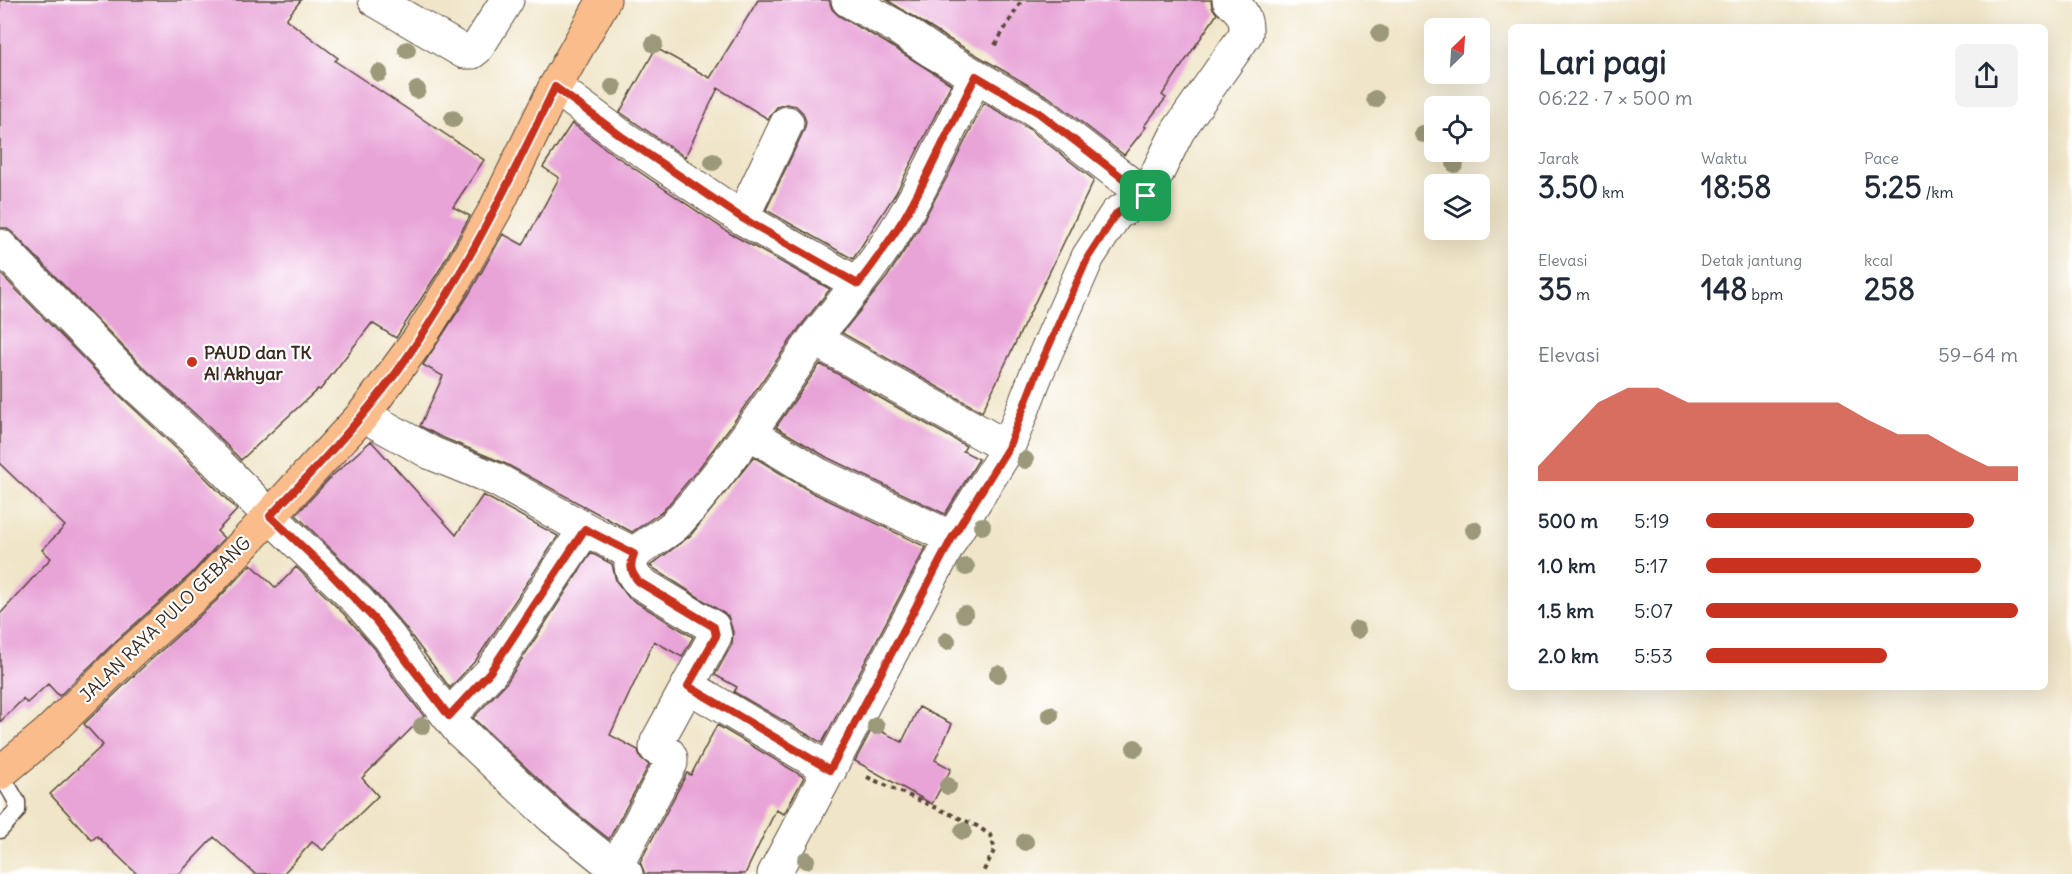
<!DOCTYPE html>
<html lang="id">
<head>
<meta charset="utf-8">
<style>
  :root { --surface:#fff; --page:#f2f2f3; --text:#1f2937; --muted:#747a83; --accent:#c8321e }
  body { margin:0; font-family:Delius,sans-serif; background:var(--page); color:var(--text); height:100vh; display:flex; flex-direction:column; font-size:22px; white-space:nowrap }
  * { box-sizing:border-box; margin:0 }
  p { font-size:20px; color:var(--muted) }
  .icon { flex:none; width:33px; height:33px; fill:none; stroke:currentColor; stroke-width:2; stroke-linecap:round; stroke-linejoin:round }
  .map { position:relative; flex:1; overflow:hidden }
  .details { position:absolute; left:1508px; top:24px; width:540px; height:666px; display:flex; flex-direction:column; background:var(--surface); border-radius:9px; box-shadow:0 6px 24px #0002 }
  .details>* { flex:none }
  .needle { width:39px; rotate:25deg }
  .buttons { position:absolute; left:1424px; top:18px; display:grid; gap:12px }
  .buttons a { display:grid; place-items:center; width:66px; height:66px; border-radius:9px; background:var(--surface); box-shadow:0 6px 24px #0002; font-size:30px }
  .pin { position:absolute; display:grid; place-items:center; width:51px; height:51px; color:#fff; margin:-26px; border-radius:12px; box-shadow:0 3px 9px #0006 }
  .round { display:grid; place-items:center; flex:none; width:63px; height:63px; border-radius:9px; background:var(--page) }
  .head { display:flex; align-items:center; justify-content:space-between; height:102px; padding:0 30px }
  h1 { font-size:33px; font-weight:800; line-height:45px }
  .figures { display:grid; grid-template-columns:repeat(3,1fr); gap:9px; height:102px; padding:6px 30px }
  .figures div { display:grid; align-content:center }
  .figures b { font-size:30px; font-weight:800 }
  .figures small { font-size:16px; font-weight:400 }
  .figures p { font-size:16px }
  .chart { height:168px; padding:12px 30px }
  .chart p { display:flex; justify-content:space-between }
  .chart svg { width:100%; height:108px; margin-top:6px; fill:var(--accent); opacity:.7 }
  ul { padding:0 30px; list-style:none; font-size:20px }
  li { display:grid; grid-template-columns:96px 72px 1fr; align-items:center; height:45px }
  li i { height:15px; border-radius:8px; background:var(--accent) }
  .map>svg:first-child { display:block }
  .building { fill:#e8a3d7 }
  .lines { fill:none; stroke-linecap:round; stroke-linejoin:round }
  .lane-casing { stroke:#564638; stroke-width:19 }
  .street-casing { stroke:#564638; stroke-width:35 }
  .primary-casing { stroke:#564638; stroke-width:35 }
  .path { stroke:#564638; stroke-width:4; stroke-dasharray:4.5 4.5; stroke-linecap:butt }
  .lane { stroke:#fff; stroke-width:16 }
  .street { stroke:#fff; stroke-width:33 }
  .primary { stroke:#f9bc8a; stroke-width:33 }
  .tree { fill:#9c997a }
  .route-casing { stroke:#fff; stroke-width:12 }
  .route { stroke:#c8321e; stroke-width:8 }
  .poi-dot { fill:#c8321e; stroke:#fff; stroke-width:2 }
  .labels { text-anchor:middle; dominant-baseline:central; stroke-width:4.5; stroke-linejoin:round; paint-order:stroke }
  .poi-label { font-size:18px; font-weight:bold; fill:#3b2a1e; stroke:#fff; text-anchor:start }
  .street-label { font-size:18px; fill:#3b2a1e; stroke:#fff }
</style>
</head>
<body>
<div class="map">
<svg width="2072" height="874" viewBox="0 0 2072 874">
  <rect width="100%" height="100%" fill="#fff"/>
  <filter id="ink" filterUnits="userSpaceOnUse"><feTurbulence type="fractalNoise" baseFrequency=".0167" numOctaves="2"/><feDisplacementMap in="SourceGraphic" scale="12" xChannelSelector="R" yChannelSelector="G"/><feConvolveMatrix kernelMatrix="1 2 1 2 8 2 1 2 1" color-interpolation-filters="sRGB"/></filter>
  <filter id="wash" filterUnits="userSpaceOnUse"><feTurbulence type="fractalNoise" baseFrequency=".008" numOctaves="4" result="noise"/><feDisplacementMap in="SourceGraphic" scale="24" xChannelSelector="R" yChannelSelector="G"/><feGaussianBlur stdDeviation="1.35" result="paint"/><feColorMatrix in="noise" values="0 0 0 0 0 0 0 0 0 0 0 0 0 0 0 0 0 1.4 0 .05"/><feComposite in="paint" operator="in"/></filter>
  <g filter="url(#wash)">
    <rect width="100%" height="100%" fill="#f0e5c8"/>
    <g id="blocks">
      <!-- building -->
      <path class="building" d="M0,0H301L286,19L338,58L335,61L484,160L453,207L470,216L437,274L396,338L372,323L320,390L318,389L241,460L204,422L143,367L13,233L6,228H0Z
        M758,0H829L832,9L839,16L885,42L951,84L896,193L853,259L766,210L804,130L806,122L803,113L796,106L786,104L777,107L768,119L718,88L685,157L620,112L656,48L710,78Z
        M887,0H1211L1212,7L1217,14L1162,95L1166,98L1144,126L1146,127L1124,155L1049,97L942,35Z
        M984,103L1029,129L1094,180L982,412L842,333L887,277L918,230L948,175Z
        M572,123L610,152L731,234L830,289L799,328L733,423L699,468L663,511L632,532L506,464L439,436L420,426L443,376L423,365L469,294L503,234L523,245L559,178L543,167Z
        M0,273L117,393L178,450L237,510L217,531L224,538L191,574L117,640L59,696L48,684L27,703L23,699L0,722V614L51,558L42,550L65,526L0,464Z
        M820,364L966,446L963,451L979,459L945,514L828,458L776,427Z
        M371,441L456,535L483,495L558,536L476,660L450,688L404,626L372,589L296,515L332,476Z
        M754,457L811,492L926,547L822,743L734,692L737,687L715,675L732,644L733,632L728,616L650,566L690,536Z
        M591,553L612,564L616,581L629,598L693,637L682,657L654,641L610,735L638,750L640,757L649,765L609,839L565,804L473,718L507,682Z
        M251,564L276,588L296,567L344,614L375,649L396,681L424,716L362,778L378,796L323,850L312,842L283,874H255L214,837L179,874H137L97,836L92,840L50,794L103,745L84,724L143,667L216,601Z
        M919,707L952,724L935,760L951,769L932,804L855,761L873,727L902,742Z
        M717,725L804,777L784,814L776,810L745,874H645L640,862L687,773L691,775Z"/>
    </g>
  </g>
  <g filter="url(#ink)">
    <use href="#blocks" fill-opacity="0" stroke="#564638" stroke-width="1.5"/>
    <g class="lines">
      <defs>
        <path id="lane" d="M0,830L17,811V802L0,773"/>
        <path id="street" d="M375,0L464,52H472L477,48L507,0
          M848,0L895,26L932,51L1039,113L1146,196
          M976,76C951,124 930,174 902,220C877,262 845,300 814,339L1008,448
          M555,87L621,136L742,218L858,284
          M1146,196L1178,131L1246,34C1247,17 1241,10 1229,0
          M742,218L787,123
          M0,246L130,380L191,436L270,516L358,601L390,638L411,669L461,732L553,818L614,867L626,874
          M363,415L431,453L497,480L585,529
          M750,433L819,475L952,538
          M688,686L830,770
          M449,716L491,672L585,529L634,554
          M612,874L671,763V758L669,754L656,748L657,742L715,636L713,627L639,582C633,575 628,567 633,558C638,546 666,535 676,524C728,467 771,402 814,339
          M774,874L952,538L1008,448L1036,375L1088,257L1116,214L1146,196"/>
        <path id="primary" d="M0,773L47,734L130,653L204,587L363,415L419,339L453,284L495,210L555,87L604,0"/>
      </defs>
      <!-- lane casing -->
      <use href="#lane" class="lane-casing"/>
      <!-- street casing -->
      <use href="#street" class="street-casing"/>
      <!-- primary casing -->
      <use href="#primary" class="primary-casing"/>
      <!-- path -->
      <path class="path" d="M995,45L1022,0
        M867,777L977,826L990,835L995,849L982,874"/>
      <!-- lane -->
      <use href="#lane" class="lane"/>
      <!-- street -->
      <use href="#street" class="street"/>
      <!-- primary -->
      <use href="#primary" class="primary"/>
    </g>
    <!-- trees -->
    <g class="tree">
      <circle cx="1380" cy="34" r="9"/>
      <circle cx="654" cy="44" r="9"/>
      <circle cx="407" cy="50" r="9"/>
      <circle cx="379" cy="73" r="9"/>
      <circle cx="613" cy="87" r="9"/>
      <circle cx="417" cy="90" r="9"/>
      <circle cx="1375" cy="99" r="9"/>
      <circle cx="453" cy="119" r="9"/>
      <circle cx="1423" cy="134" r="9"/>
      <circle cx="713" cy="162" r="9"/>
      <circle cx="1455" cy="164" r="9"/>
      <circle cx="1025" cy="460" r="9"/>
      <circle cx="982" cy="526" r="9"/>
      <circle cx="1474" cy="530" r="9"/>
      <circle cx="966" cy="567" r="9"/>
      <circle cx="964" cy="614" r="9"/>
      <circle cx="1357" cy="630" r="9"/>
      <circle cx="947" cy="641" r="9"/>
      <circle cx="998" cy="674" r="9"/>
      <circle cx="1050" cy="715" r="9"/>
      <circle cx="422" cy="726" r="9"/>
      <circle cx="876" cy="726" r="9"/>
      <circle cx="1135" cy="748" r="9"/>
      <circle cx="948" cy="786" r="9"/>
      <circle cx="963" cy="831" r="9"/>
      <circle cx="1025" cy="842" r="9"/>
      <circle cx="806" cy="860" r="9"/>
    </g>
  </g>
  <g class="lines" filter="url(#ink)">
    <defs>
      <path id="route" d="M976,76L1039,113L1146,196L1116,214L1088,257L1036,375L1008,448L952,538L830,770L688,686L716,636L714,627L639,582C631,573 629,566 634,554L585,529L490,672L449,716L376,621L327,570L270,516C314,470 358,424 396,373C460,284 508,185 555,87L621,136L742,218L858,284C874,263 889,242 903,220C930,174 951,124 976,76Z"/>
    </defs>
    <!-- route casing -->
    <use href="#route" class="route-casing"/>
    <!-- route -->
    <use href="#route" class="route"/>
  </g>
  <!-- markers -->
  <circle class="poi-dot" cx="192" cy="362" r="6"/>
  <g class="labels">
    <!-- poi labels -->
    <g class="poi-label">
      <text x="204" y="352">PAUD dan TK<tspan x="204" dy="21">Al Akhyar</tspan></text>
    </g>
    <!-- street labels -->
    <g class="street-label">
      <text transform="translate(165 619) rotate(-44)">JALAN RAYA PULO GEBANG</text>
    </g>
  </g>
</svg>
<div class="buttons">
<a><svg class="needle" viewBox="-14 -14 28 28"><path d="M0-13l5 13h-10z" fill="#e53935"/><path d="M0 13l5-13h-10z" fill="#747a83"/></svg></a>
<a><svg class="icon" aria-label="locate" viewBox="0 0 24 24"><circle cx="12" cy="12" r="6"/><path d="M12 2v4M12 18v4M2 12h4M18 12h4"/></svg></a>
<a><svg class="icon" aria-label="layers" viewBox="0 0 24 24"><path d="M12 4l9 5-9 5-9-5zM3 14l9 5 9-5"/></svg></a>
</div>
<div class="pin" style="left:1146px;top:196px;background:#1e9e55"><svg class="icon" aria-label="arrive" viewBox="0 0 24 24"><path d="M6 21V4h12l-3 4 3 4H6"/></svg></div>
<section class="details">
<div class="head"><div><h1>Lari pagi</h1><p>06:22 · 7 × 500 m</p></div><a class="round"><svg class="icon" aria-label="share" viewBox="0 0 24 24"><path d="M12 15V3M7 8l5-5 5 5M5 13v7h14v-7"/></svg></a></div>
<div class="figures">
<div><p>Jarak</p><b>3.50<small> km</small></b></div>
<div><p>Waktu</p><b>18:58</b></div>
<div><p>Pace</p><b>5:25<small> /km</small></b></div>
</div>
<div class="figures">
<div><p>Elevasi</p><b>35<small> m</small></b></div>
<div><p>Detak jantung</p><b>148<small> bpm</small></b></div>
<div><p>kcal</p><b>258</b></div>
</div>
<div class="chart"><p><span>Elevasi</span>59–64 m</p>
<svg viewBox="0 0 160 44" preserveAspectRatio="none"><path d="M0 44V38L10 25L20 12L30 6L40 6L50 12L60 12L70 12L80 12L90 12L100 12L110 19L120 25L130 25L140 32L150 38L160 38V44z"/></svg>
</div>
<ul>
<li><b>500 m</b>5:19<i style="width:86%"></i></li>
<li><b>1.0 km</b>5:17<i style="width:88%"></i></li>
<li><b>1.5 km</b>5:07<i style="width:100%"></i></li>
<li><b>2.0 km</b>5:53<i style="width:58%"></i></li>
</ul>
</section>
</div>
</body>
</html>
